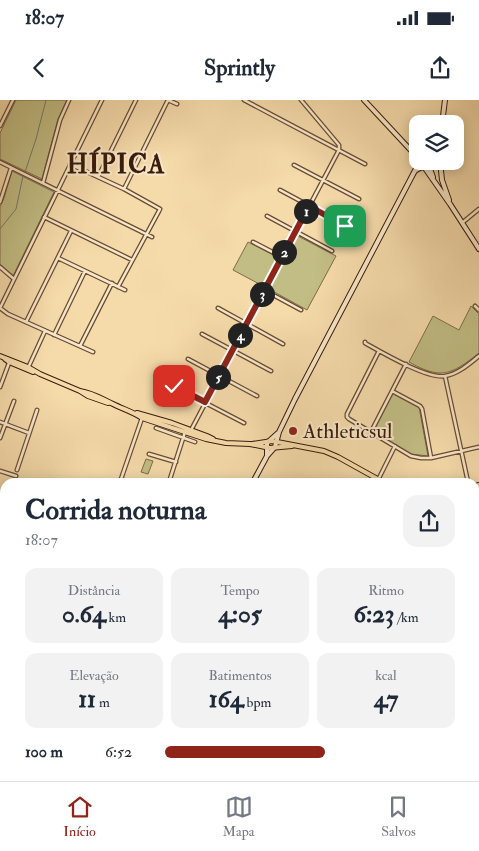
<!DOCTYPE html>
<html lang="pt">
<head>
<meta charset="utf-8">
<style>
  :root { --surface:#fff; --page:#f2f2f3; --text:#1f2937; --muted:#747a83; --line:#e0e1e3; --accent:#8f2418 }
  body { margin:0; font-family:"IM FELL Double Pica",serif; background:var(--page); color:var(--text); height:100vh; display:flex; flex-direction:column; font-size:19px; white-space:nowrap }
  * { box-sizing:border-box; margin:0 }
  p { font-size:16px; color:var(--muted) }
  .icon { flex:none; width:28px; height:28px; fill:none; stroke:currentColor; stroke-width:2; stroke-linecap:round; stroke-linejoin:round }
  .map { position:relative; flex:1; overflow:hidden }
  .drawer { position:absolute; left:0px; top:378px; width:480px; height:304px; display:flex; flex-direction:column; background:var(--surface); border-radius:15px 15px 0 0; box-shadow:0 2px 12px #0003 }
  .drawer>* { flex:none }
  .controls { position:absolute; left:409px; top:15px; display:grid; gap:10px }
  .controls a { display:grid; place-items:center; width:55px; height:55px; border-radius:10px; background:var(--surface); box-shadow:0 2px 12px #0003; font-size:25px }
  .pin { position:absolute; display:grid; place-items:center; width:42px; height:42px; color:#fff; margin:-21px; border-radius:10px; box-shadow:0 2px 8px #0006 }
  .km { position:absolute; width:25px; height:25px; margin:-12px; border-radius:50%; background:#222; color:#fff; font-size:14px; line-height:25px; text-align:center }
  .round { display:grid; place-items:center; flex:none; width:52px; height:52px; border-radius:15px; background:var(--page) }
  .head { display:flex; align-items:center; justify-content:space-between; height:85px; padding:0 25px }
  h1 { font-size:28px; font-weight:800; line-height:38px }
  .figures { display:grid; grid-template-columns:repeat(3,1fr); gap:8px; height:85px; padding:5px 25px }
  .figures div { display:grid; align-content:center; border-radius:12px; background:var(--page); text-align:center }
  .figures b { font-size:25px; font-weight:800 }
  .figures small { font-size:14px; font-weight:400 }
  .figures p { font-size:14px }
  ul { padding:0 25px; list-style:none; font-size:16px }
  li { display:grid; grid-template-columns:80px 60px 1fr; align-items:center; height:38px }
  li i { height:12px; border-radius:6px; background:var(--accent) }
  .status { display:flex; justify-content:space-between; align-items:center; height:35px; padding:0 25px; background:var(--surface); direction:ltr }
  .status svg { height:14px; fill:currentColor }
  header { display:flex; justify-content:space-between; align-items:center; height:65px; padding:0 25px; background:var(--surface); font-size:22px; font-weight:800 }
  .dock { display:flex; justify-content:space-around; align-items:center; height:70px; border-top:1px solid var(--line); background:var(--surface); font-size:14px; color:var(--muted) }
  .dock a { display:grid; justify-items:center; gap:2px }
  .dock .selected { color:var(--accent) }
  .map>svg:first-child { display:block }
  .green { fill:#c2bd84; stroke:#7e6c48 }
  .lines { fill:none; stroke-linecap:round; stroke-linejoin:round }
  .stream { stroke:#757b6d; stroke-width:1 }
  .street-casing { stroke:#684c34; stroke-width:5 }
  .secondary-casing { stroke:#391c0c; stroke-width:6 }
  .primary-casing { stroke:#391c0c; stroke-width:6 }
  .street { stroke:#f8e7c8; stroke-width:2.5 }
  .secondary { stroke:#f8e7c8; stroke-width:4 }
  .primary { stroke:#f5daaa; stroke-width:4 }
  .route-casing { stroke:#fff; stroke-width:10 }
  .route { stroke:#8f2418; stroke-width:6 }
  .poi-dot { fill:#8f2418; stroke:#f8e7c8; stroke-width:2 }
  .labels { text-anchor:middle; dominant-baseline:central; stroke-width:4; stroke-linejoin:round; paint-order:stroke }
  .poi-label { font-size:21px; fill:#391c0c; stroke:#f8e7c8; text-anchor:start }
  .district-label { font-size:26px; font-weight:bold; letter-spacing:1px; fill:#391c0c; stroke:#f8e7c8 }
</style>
</head>
<body>
<div class="status"><b>18:07</b><svg viewBox="0 0 49 12"><path d="M0 12V9h3v3zM5 12V6h3v6zM10 12V3h3v9zM15 12V0h3v12zM26 1h20v11H26zM47 4h2v5h-2z"/></svg></div>
<header><svg class="icon" aria-label="back" viewBox="0 0 24 24"><path d="M15 5l-7 7 7 7"/></svg>Sprintly<svg class="icon" aria-label="share" viewBox="0 0 24 24"><path d="M12 15V3M7 8l5-5 5 5M5 13v7h14v-7"/></svg></header>
<div class="map">
<svg width="479" height="681" viewBox="0 0 479 681">
  <rect width="100%" height="100%" fill="#f5daaa"/>
  <filter id="stains"><feTurbulence type="fractalNoise" baseFrequency=".004" numOctaves="4"/><feColorMatrix values="0 0 0 0 .2 0 0 0 0 .09 0 0 0 0 .02 0 0 0 .5 -.17"/></filter>
  <radialGradient id="worn" r=".72"><stop offset=".6" stop-color="#630" stop-opacity="0"/><stop offset="1" stop-color="#630" stop-opacity=".3"/></radialGradient>
  <!-- green -->
  <path class="green" d="M16,0H67L58,19L42,79L0,59V33Z
    M12,71L54,92L13,176L0,165V107L4,98Z
    M296,135L336,156L307,210L267,188Z
    M248,142L279,158L263,186L233,170Z
    M471,206L479,214V253C451,275 441,280 409,262L433,216L459,230Z
    M393,293L419,307L428,356L411,354L372,331Z
    M146,359L153,361L148,374L141,372Z
    M475,615L479,616V681H447V676H475Z
    M5,640V676H6L7,681H0V642Z
    M54,676H180L181,681H55Z
    M217,676H336L311,681H217Z
    M339,676H428V681H340Z"/>
  <g class="lines">
    <!-- stream -->
    <path class="stream" d="M25,72L36,39L46,0
      M0,129L16,109L23,76
      M0,528H5
      M402,676L406,681
      M452,676L455,681
      M233,681L234,676"/>
    <defs>
      <path id="street" d="M168,0L177,4
        M244,0L365,64
        M0,26L13,0
        M0,62L152,137
        M70,64L124,89L160,109L159,111L118,187
        M294,65L359,99
        M98,77L136,0
        M43,83L60,20L69,0
        M124,89L168,0
        M280,90L345,125
        M0,102L11,68
        M267,116L332,151
        M44,117L132,160
        M462,123L479,109
        M253,142L282,157
        M58,158L125,190
        M0,167L14,179
        M264,190L301,210
        M475,206L479,210
        M218,208L283,244
        M26,222L71,131
        M202,234L271,271
        M54,235L85,171
        M365,242V243C383,253 427,279 445,276C458,274 469,264 479,256
        M80,246L112,183
        M379,251L347,314V317L349,319L411,356L421,358H431L479,347
        M93,252L8,214L0,208L102,0
        M188,259L257,296
        M28,268L45,231
        M445,276L468,382
        M173,286L244,323
        M0,287L9,263
        M392,291L420,306L422,309L431,358
        M0,322L29,333
        M156,328L195,342
        M371,332L406,264
        M189,334L339,50V45L301,0
        M0,338L14,301
        M149,354L176,362
        M17,370L37,310
        M0,371L16,376
        M378,380L395,346
        M120,382L142,318
        M169,382L185,332
        M0,402H4
        M475,574V575"/>
      <path id="secondary" d="M364,0L418,58
        M442,24L445,0
        M420,61L450,104L479,149
        M427,61L433,77
        M440,61L442,80L449,100
        M415,71C423,64 433,68 439,61
        M267,356V343L278,333
        M253,382L267,356L275,347L279,332L295,299L420,61
        M0,469H5"/>
      <path id="primary" d="M0,256L28,267L40,274L80,291L88,296L108,303
        M5,259L9,262L33,272
        M80,291C93,293 102,299 113,304C123,309 133,312 142,318L206,339L226,343L250,344L270,348L292,346
        M137,313L172,323L207,336L213,339
        M252,344L272,341L324,351L338,357L383,382
        M475,386L479,385"/>
    </defs>
    <!-- street casing -->
    <use href="#street" class="street-casing"/>
    <!-- secondary casing -->
    <use href="#secondary" class="secondary-casing"/>
    <!-- primary casing -->
    <use href="#primary" class="primary-casing"/>
    <!-- street -->
    <use href="#street" class="street"/>
    <!-- secondary -->
    <use href="#secondary" class="secondary"/>
    <!-- primary -->
    <use href="#primary" class="primary"/>
  </g>
  <g class="lines">
    <defs>
      <path id="route" d="M174,286L205,302L309,106L345,126"/>
    </defs>
    <!-- route casing -->
    <use href="#route" class="route-casing"/>
    <!-- route -->
    <use href="#route" class="route"/>
  </g>
  <!-- markers -->
  <circle class="poi-dot" cx="293" cy="331" r="5"/>
  <g class="labels">
    <!-- poi labels -->
    <g class="poi-label">
      <text x="303" y="331">Athleticsul</text>
    </g>
    <!-- district labels -->
    <g class="district-label">
      <text x="116" y="65">HÍPICA</text>
    </g>
  </g>
  <rect width="100%" height="100%" filter="url(#stains)"/>
  <rect width="100%" height="100%" fill="url(#worn)"/>
</svg>
<div class="controls">
<a><svg class="icon" aria-label="layers" viewBox="0 0 24 24"><path d="M12 4l9 5-9 5-9-5zM3 14l9 5 9-5"/></svg></a>
</div>
<div class="pin" style="left:345px;top:126px;background:#1e9e55"><svg class="icon" aria-label="arrive" viewBox="0 0 24 24"><path d="M6 21V4h12l-3 4 3 4H6"/></svg></div>
<div class="pin" style="left:174px;top:286px;background:#d93025"><svg class="icon" aria-label="check" viewBox="0 0 24 24"><path d="M5 12l5 5 9-10"/></svg></div>
<b class="km" style="left:306px;top:111px">1</b>
<b class="km" style="left:284px;top:152px">2</b>
<b class="km" style="left:262px;top:194px">3</b>
<b class="km" style="left:240px;top:235px">4</b>
<b class="km" style="left:218px;top:277px">5</b>
<section class="drawer">
<div class="head"><div><h1>Corrida noturna</h1><p>18:07</p></div><a class="round"><svg class="icon" aria-label="share" viewBox="0 0 24 24"><path d="M12 15V3M7 8l5-5 5 5M5 13v7h14v-7"/></svg></a></div>
<div class="figures">
<div><p>Distância</p><b>0.64<small> km</small></b></div>
<div><p>Tempo</p><b>4:05</b></div>
<div><p>Ritmo</p><b>6:23<small> /km</small></b></div>
</div>
<div class="figures">
<div><p>Elevação</p><b>11<small> m</small></b></div>
<div><p>Batimentos</p><b>164<small> bpm</small></b></div>
<div><p>kcal</p><b>47</b></div>
</div>
<ul>
<li><b>100 m</b>6:52<i style="width:55%"></i></li>
</ul>
</section>
</div>
<nav class="dock">
<a class="selected"><svg class="icon" aria-label="home" viewBox="0 0 24 24"><path d="M3 11l9-7 9 7M6 9v11h12V9"/></svg>Início</a>
<a><svg class="icon" aria-label="map" viewBox="0 0 24 24"><path d="M3 6l6-2 6 2 6-2v14l-6 2-6-2-6 2zM9 4v14M15 6v14"/></svg>Mapa</a>
<a><svg class="icon" aria-label="saved" viewBox="0 0 24 24"><path d="M7 4h10v16l-5-4-5 4z"/></svg>Salvos</a>
</nav>
</body>
</html>
